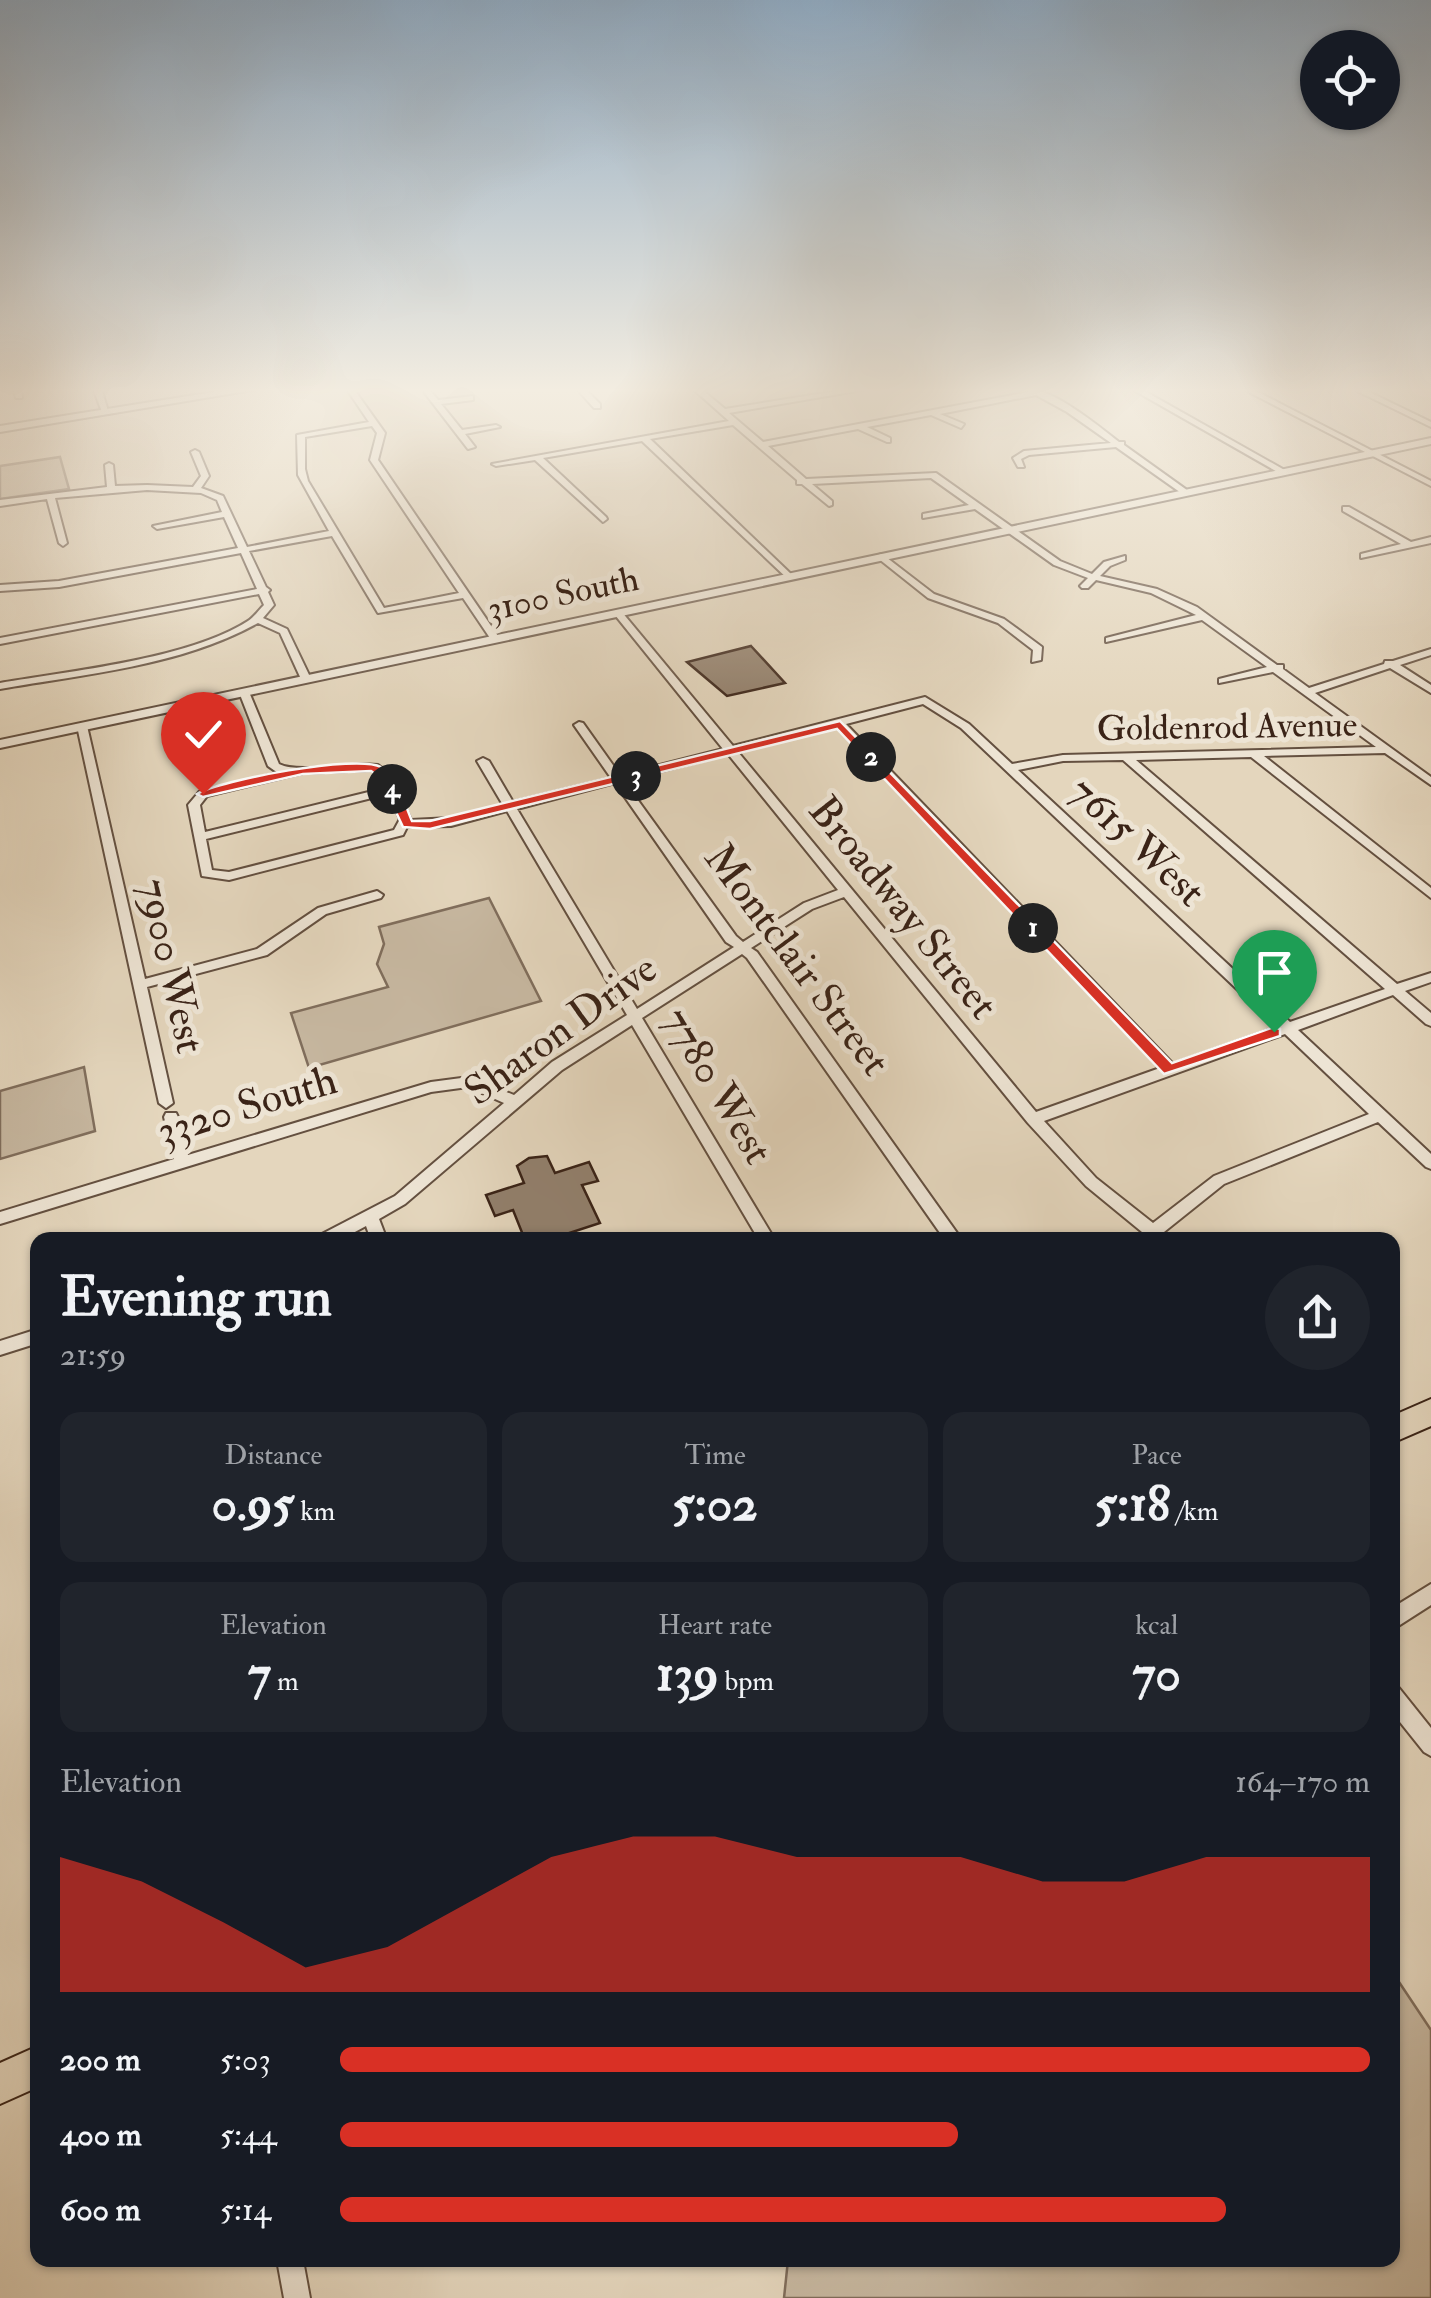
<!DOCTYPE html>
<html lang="en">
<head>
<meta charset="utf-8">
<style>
  :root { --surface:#171b24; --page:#20242c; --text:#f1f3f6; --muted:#9ea1a6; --accent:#d93025 }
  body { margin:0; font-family:"IM FELL Double Pica",serif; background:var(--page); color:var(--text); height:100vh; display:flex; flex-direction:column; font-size:38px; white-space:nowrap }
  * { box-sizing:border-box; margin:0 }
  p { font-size:32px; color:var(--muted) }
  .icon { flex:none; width:55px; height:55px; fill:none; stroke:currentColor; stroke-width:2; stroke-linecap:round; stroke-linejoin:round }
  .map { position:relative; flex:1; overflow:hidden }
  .drawer { position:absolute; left:30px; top:1232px; width:1370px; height:1035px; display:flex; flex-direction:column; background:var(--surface); border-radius:20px; box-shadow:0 2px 8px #0004 }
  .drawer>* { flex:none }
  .buttons { position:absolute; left:1300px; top:30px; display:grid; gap:20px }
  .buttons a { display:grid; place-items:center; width:100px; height:100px; border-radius:50%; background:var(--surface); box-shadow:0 2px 8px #0004; font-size:50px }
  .pin { position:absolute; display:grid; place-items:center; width:85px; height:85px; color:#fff; margin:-102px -42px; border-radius:50% 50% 50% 0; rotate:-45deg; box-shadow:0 0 10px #0007 }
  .pin .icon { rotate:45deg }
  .km { position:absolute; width:50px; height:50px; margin:-25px; border-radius:50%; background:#222; color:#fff; font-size:28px; line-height:50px; text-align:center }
  .round { display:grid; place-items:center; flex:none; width:105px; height:105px; border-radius:52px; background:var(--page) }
  .headline { display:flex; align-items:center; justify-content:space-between; height:170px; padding:0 30px }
  h1 { font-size:55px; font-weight:700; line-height:75px }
  .figures { display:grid; grid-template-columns:repeat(3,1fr); gap:15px; height:170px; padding:10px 30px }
  .figures div { display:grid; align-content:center; border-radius:20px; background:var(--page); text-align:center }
  .figures b { font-size:50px; font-weight:700 }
  .figures small { font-size:28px; font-weight:400 }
  .figures p { font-size:28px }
  .chart { height:280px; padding:20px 30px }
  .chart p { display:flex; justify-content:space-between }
  .chart svg { width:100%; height:180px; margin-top:10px; fill:var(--accent); opacity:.7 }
  ul { padding:0 30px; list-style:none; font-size:32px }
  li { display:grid; grid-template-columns:160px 120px 1fr; align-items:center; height:75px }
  li i { height:25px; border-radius:12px; background:var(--accent) }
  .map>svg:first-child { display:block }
  .green { fill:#c7b8a1; stroke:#806e5c; stroke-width:2.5 }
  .building { fill:#92806d; stroke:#3a2317; stroke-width:2.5 }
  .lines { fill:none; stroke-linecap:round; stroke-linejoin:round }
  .minor-casing { stroke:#645040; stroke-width:4 }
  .tertiary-casing { stroke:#645040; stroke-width:4 }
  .primary-casing { stroke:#3a2317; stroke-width:4 }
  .minor { fill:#ede4d4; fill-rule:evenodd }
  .tertiary { fill:#ede4d4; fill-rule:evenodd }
  .primary { fill:#e4d6bd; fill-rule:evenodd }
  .route { fill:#d93025; stroke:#fff; stroke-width:2.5 }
  .labels { text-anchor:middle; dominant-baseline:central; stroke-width:10; stroke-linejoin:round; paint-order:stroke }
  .far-street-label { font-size:35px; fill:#3a2317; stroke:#ede4d4 }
  .street-label { font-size:42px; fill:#3a2317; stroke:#ede4d4 }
</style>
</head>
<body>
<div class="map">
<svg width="1431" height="2298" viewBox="0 0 1431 2298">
  <rect width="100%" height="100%" fill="#e4d6bd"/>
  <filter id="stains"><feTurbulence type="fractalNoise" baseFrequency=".002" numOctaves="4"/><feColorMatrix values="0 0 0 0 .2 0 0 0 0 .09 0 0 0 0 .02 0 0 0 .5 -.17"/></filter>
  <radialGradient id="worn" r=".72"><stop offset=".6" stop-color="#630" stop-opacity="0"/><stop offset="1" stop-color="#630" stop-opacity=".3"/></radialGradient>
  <!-- green -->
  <path class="green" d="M60,457L69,489L0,499V466Z
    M489,898L541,1001L309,1068L291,1013L388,987L377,964L384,944L379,927Z
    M84,1067L95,1131L0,1159V1091Z
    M1393,1973L1431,2030V2298H784L788,2260H1392Z"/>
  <!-- building -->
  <path class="building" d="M751,646L785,683L727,696L687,662Z
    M547,1156L555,1173L589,1162L598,1181L582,1185L600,1223L548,1240H525L513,1210L495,1216L486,1195L524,1183L517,1166L529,1158Z"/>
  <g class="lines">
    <defs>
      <path id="minor" d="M13,388H21L22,398H16Z
        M93,388H101L109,414L102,412Z
        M346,388H353L385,433L378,460L500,639L498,641H492L463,598L378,613L332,536L249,551L266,587L270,590L268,592L274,605L263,618L287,629L311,679L310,681L301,679L280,633L258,623C181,666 86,674 0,689V683C70,671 189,659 248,621C254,617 259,610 264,605L259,594L0,644V638L257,589L241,553L59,587L0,591V585L59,581L238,548L224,517L157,529L153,526L222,512L217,500L201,493L147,490L55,498L67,543L63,546L59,543L47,499L0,506V500L107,487L105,465L109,463L113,465L115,486L147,485L193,487L201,476L191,452L195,450L199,452L209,476L201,488L223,496L247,547L329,531L298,475L297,435L369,422ZM372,426L377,433L370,460L459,593L384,608L308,481L305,469V437Z
        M421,388H428L438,400L473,396V400L441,404L462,430L496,425L500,427L465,434L475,447L468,449Z
        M576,388H584L600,404V408H594Z
        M692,388H700L725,409L855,388H874L729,413L763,442L1029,392L1025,388C1054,389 1096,424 1119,442H1124V445L1191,493L1184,495L1116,447L1029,455L1021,459L1024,467H1018L1013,458L1024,451L1111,443L1067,412L1036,395L940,414L964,424L961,428L931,415L867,427L890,438V442H887L858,429L768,446L806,479L936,473L1060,561L1092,574L1104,562L1125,556V560L1110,566L1100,576L1157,589L1197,607L1277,665H1283V669L1309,688L1384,664L1385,661H1393L1431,649V655L1400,665L1431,685V693L1390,668L1315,693L1431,777V785L1385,753L1264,756L1431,888V898L1251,757L1136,760L1397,984L1431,973V982L1405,991L1431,1013V1026L1426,1024L1393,995L1298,1030L1431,1154V1169L1426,1167L1378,1122L1224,1184L1154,1240H1135L1142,1232L1086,1186L1028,1123L844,897L812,909L751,948L757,952L962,1240H945L747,958L742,954L642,1018L775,1240H759L632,1025L562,1070L405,1204L379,1219L387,1240H371L366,1226L340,1240H318L320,1235L395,1196L504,1103L468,1087L431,1092L0,1224V1212L174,1159L164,1117L166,1113H176L178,1117L188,1155L431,1082L469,1077L514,1095L552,1062L627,1015L507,811L451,826L407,827L403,835L229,880L202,876L188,805L199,792L278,773L268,766L239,692L240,690L249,692L279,764C299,774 352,762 378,765L390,774L411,820L451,818L503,805L477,761L483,758L489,761L513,802L611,778L574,725L579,722L583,723L620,775L723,749L615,615L613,613L618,610L621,611L733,746L925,697L969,724L1012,764L1063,755L1376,747L1273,672L1219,683V679L1267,667L1202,620L1106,642V638L1196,615L1151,593L1096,580L1088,588H1082L1080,586L1088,578L1054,565L975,509L923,518V514L969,505L931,478L812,484L832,501V505L829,506L802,484H797V480L733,425L650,439L792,575L794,577L789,580L642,441L543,458L606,517L607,519L603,522L535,460L496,466L492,464L729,421ZM923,704L961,728L1277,1027L1173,1064L846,724ZM836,726L1160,1068L1036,1112L738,752ZM728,754L838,890L804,903L743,942L736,936L624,781ZM1123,760L1385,989L1290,1022L1018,770L1063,761ZM372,770L379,776L385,788L205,832L200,805L207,796L303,773ZM615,783L726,942L734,947L637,1009L517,809ZM388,794L400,819L394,830L229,872L212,870L206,839ZM1285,1034L1369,1114L1214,1176L1153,1223L1096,1178L1044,1121Z
        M1130,388H1139L1288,472L1281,474Z
        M1241,388H1250L1431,481V486Z
        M1351,388H1361L1431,422V427Z
        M1343,507H1349L1411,542L1431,537V543L1361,558V554L1401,544L1343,511Z
        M882,554L934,594L1004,619L1042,647L1041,660L1032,662L1033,650L998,623L928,598L879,559V555Z
        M82,723L87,726L145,979L257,949L318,908L377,891L383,895L381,898L326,914L267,955L147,987L173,1103L166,1108L159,1103L77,726Z
        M38,1329V1343L0,1355V1341Z
        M1431,1584V1605L1392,1630V1608Z
        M1392,1685L1399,1688L1431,1728V1756L1424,1752L1392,1712Z
        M277,2260H303L310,2298H284Z"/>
      <path id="tertiary" d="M239,388H265L0,432V426Z
        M1431,438V444L0,748V740Z"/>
      <path id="primary" d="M1431,1399V1426L1392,1443V1416Z
        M38,2046V2087L0,2104V2063Z"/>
    </defs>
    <!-- minor casing -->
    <use href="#minor" class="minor-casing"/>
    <!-- tertiary casing -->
    <use href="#tertiary" class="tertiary-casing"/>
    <!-- primary casing -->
    <use href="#primary" class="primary-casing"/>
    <!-- minor -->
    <use href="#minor" class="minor"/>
    <!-- tertiary -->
    <use href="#tertiary" class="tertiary"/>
    <!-- primary -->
    <use href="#primary" class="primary"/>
  </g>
  <!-- sky -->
  <linearGradient id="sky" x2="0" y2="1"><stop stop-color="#8fa9c0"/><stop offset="0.55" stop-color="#f3ede1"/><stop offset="1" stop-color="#f3ede1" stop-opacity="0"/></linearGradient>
  <rect width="1431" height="710" fill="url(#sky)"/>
  <!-- route -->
  <path class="route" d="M840,721L1172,1063L1274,1027L1280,1029V1036L1164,1074L837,729L430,829L403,827L379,776L371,771L303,774L203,797L197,794C220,780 357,754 381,767C397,775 405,805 412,821H430Z"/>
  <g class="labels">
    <!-- far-street labels -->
    <g class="far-street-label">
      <text transform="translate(563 594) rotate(-12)">3100 South</text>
      <text transform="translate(1227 727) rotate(-1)">Goldenrod Avenue</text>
    </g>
    <!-- street labels -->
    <g class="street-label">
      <text transform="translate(1137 842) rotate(43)">7615 West</text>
      <text transform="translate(903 908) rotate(51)">Broadway Street</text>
      <text transform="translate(797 960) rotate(53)">Montclair Street</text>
      <text transform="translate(171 966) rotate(77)">7900 West</text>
      <text transform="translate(561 1030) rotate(-36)">Sharon Drive</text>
      <text transform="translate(717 1086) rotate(59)">7780 West</text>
      <text transform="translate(247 1106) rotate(-17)">3320 South</text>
    </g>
  </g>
  <rect width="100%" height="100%" filter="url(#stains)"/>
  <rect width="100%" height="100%" fill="url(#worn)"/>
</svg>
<div class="buttons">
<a><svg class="icon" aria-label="locate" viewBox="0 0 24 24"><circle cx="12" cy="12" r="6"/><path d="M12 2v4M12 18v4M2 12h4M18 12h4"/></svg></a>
</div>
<div class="pin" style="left:1274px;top:1032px;background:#1e9e55"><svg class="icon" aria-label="arrive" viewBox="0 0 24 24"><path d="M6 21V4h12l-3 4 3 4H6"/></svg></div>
<div class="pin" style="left:203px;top:794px;background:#d93025"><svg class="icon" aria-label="check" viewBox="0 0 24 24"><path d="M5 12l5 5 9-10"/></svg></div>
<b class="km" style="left:1033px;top:928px">1</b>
<b class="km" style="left:871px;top:757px">2</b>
<b class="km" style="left:636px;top:776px">3</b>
<b class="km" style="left:392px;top:789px">4</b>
<section class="drawer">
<div class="headline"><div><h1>Evening run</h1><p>21:59</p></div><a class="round"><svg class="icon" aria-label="share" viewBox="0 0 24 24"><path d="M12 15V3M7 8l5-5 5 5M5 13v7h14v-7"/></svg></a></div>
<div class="figures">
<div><p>Distance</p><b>0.95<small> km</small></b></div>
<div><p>Time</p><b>5:02</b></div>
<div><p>Pace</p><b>5:18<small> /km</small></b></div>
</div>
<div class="figures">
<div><p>Elevation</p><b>7<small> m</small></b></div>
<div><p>Heart rate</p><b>139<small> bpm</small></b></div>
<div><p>kcal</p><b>70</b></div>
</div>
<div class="chart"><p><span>Elevation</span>164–170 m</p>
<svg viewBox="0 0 160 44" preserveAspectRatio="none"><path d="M0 44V11L10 17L20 27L30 38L40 33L50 22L60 11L70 6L80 6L90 11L100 11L110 11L120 17L130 17L140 11L150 11L160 11V44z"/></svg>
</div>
<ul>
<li><b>200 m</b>5:03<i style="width:100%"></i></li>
<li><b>400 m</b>5:44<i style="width:60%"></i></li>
<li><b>600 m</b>5:14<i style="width:86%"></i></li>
</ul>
</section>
</div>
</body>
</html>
